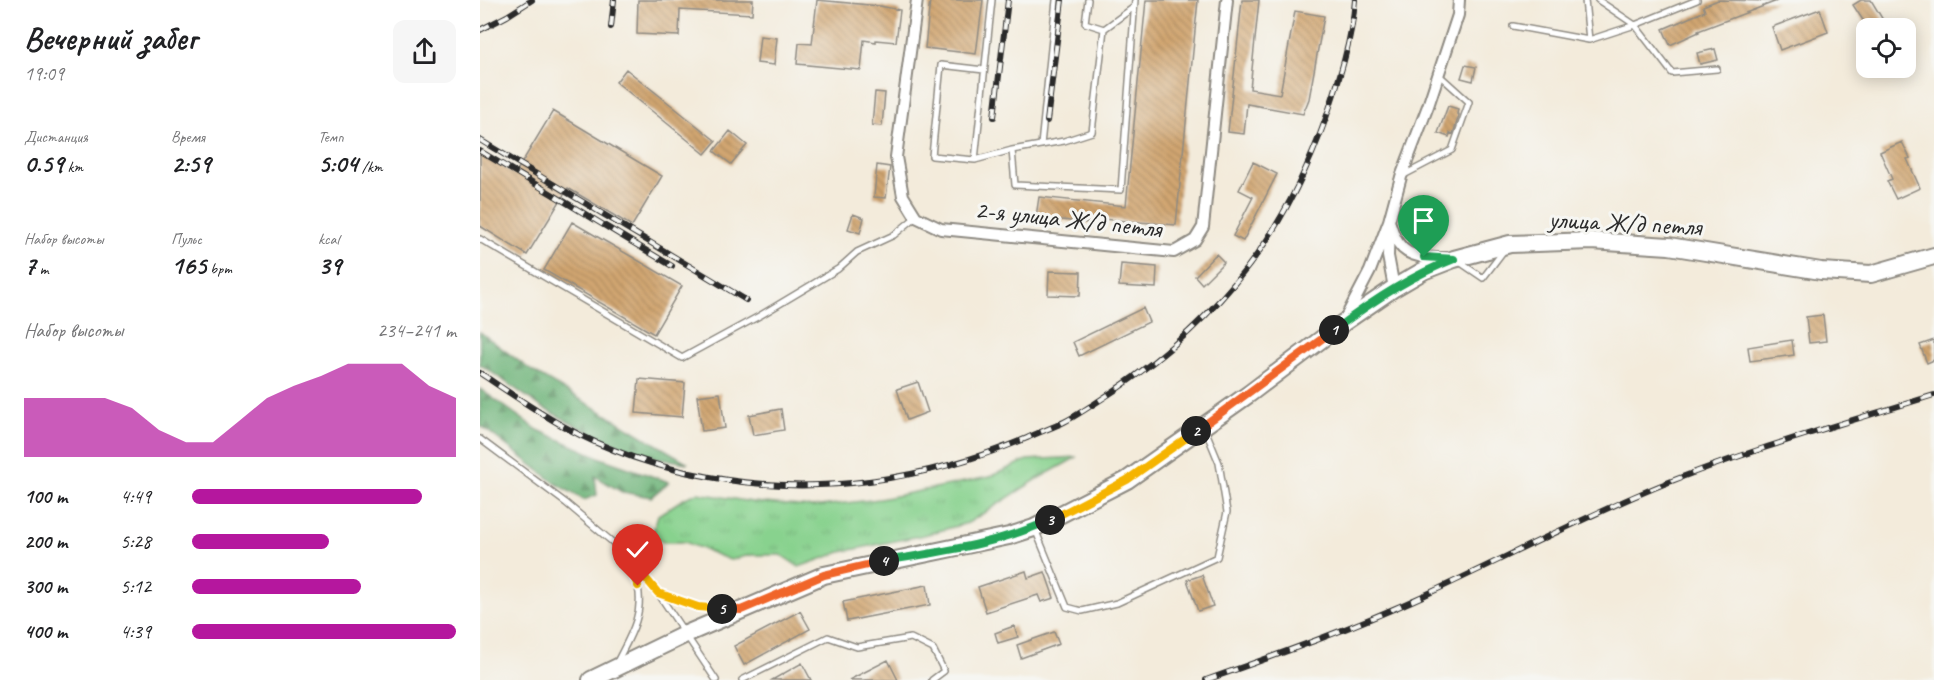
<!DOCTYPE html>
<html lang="ru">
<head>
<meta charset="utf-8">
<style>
  :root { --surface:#fff; --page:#f6f6f6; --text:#202124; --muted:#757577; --accent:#b5179e }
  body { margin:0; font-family:Caveat,sans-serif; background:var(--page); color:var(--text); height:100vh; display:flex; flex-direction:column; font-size:22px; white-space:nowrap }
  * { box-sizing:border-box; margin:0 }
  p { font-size:20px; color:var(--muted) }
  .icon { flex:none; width:33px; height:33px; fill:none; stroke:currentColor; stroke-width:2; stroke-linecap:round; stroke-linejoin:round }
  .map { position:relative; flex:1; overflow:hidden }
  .sheet { display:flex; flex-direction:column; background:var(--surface); width:480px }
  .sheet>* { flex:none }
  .fabs { position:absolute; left:1376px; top:18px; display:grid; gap:12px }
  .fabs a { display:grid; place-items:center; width:60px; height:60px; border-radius:12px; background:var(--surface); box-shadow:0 3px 15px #0003; font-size:30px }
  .pin { position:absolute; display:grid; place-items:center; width:51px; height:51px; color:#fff; margin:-62px -26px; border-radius:50% 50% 50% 0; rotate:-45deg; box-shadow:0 0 6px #0007 }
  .pin .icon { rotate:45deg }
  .km { position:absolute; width:30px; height:30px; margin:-15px; border-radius:50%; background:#222; color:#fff; font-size:16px; line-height:30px; text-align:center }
  .round { display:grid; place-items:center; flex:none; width:63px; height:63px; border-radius:12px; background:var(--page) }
  .summary { display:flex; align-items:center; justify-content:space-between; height:102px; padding:0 24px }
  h1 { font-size:33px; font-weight:800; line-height:45px }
  .metrics { display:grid; grid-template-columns:repeat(3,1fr); gap:9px; height:102px; padding:6px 24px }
  .metrics div { display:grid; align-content:center }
  .metrics b { font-size:26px; font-weight:800 }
  .metrics small { font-size:16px; font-weight:400 }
  .metrics p { font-size:16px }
  .chart { height:168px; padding:12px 24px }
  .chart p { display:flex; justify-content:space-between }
  .chart svg { width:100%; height:108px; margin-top:6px; fill:var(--accent); opacity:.7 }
  ul { padding:0 24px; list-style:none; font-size:20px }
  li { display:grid; grid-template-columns:96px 72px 1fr; align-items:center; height:45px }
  li i { height:15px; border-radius:8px; background:var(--accent) }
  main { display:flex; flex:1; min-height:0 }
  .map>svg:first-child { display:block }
  .grass { fill:url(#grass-tufts); stroke:#5a7e5c; stroke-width:1.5 }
  .forest { fill:url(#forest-firs); stroke:#4c7052; stroke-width:1.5 }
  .building { fill:url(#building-back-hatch) }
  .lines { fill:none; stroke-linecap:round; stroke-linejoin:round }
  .service-casing { stroke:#8f8b83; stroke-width:8 }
  .minor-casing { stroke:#8f8b83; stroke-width:14 }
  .primary-casing { stroke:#8f8b83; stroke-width:20 }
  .service { stroke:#fff; stroke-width:5 }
  .minor { stroke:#fff; stroke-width:10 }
  .primary { stroke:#fff; stroke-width:16 }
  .rail-casing { stroke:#2b2b2b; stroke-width:6 }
  .rail { stroke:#f6f6f2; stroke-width:4; stroke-dasharray:11; stroke-linecap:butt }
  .split-1-casing { stroke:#fff; stroke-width:12 }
  .split-2-casing { stroke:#fff; stroke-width:12 }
  .split-3-casing { stroke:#fff; stroke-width:12 }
  .split-4-casing { stroke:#fff; stroke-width:12 }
  .split-5-casing { stroke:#fff; stroke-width:12 }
  .split-6-casing { stroke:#fff; stroke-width:12 }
  .split-1 { stroke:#22a559; stroke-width:8 }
  .split-2 { stroke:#f0652b; stroke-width:8 }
  .split-3 { stroke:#f5b400; stroke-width:8 }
  .split-4 { stroke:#22a559; stroke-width:8 }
  .split-5 { stroke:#f0652b; stroke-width:8 }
  .split-6 { stroke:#f5b400; stroke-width:8 }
  .labels { text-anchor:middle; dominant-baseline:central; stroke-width:6; stroke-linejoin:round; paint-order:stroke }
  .street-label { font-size:26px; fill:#2b2b2b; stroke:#f6f6f2 }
</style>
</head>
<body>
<main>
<section class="sheet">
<div class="summary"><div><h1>Вечерний забег</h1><p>19:09</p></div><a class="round"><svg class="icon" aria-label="share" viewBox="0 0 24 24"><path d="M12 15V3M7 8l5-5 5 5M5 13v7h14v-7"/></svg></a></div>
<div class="metrics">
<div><p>Дистанция</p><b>0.59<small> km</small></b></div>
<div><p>Время</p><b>2:59</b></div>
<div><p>Темп</p><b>5:04<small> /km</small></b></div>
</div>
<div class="metrics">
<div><p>Набор высоты</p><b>7<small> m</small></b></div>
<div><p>Пульс</p><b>165<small> bpm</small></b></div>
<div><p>kcal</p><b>39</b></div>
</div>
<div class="chart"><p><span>Набор высоты</span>234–241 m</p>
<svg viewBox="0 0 160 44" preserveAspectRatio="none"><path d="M0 44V20L10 20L20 20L30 20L40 24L50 33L60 38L70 38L80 29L90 20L100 15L110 11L120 6L130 6L140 6L150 15L160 20V44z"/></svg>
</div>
<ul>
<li><b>100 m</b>4:49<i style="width:87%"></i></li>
<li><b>200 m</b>5:28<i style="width:52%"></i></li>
<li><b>300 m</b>5:12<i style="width:64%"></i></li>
<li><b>400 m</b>4:39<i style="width:100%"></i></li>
</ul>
</section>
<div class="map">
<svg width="1454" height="680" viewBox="0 0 1454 680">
  <defs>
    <pattern id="grass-tufts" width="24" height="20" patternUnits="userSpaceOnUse" patternTransform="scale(1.5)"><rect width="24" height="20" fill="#88d28e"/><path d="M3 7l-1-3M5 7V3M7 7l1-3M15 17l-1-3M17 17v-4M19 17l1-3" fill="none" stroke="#76b47b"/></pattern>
    <pattern id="forest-firs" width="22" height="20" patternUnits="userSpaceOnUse" patternTransform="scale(1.5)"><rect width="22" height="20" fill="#6eb479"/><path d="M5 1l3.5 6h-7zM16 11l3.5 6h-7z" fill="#5b9363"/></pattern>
    <pattern id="building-back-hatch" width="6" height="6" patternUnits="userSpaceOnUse" patternTransform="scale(1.5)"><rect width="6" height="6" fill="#d1a671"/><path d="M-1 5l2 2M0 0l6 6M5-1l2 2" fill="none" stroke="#aa875d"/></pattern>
  </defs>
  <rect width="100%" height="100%" fill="#f6f6f2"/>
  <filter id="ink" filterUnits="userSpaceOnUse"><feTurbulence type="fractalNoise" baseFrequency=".0167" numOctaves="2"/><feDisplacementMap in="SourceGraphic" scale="12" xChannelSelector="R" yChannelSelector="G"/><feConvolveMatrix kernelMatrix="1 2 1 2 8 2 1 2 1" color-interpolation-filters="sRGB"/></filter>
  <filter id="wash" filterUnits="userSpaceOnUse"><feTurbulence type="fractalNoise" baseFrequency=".008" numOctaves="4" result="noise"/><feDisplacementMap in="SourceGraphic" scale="24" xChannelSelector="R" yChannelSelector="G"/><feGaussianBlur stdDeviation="1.35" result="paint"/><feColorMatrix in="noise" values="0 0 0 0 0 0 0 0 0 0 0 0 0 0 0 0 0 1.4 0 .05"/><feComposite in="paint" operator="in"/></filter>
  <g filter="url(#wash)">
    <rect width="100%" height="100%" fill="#f3ebdb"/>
    <!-- grass -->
    <path class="grass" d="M597,457L559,478L488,523L444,535L361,552L319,567L301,555H271L250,560L205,542H183L172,535L178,515L205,498L218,493L272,502L332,507L400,499L470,485L509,477L547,460Z"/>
    <!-- forest -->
    <path class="forest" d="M0,332L52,371L208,463L166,456L114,435L63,408L0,364Z
      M0,389L58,430L123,459L189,482L171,497L142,492L115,476L117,495L104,500L75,483L0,425Z"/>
    <g id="blocks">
      <!-- building -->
      <path class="building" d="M158,0H273L272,14L200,10L199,36L157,34Z
        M337,0L400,6L420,10L416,42L396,40V42L384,40L381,70L317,64L319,43L332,44Z
        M450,0H503L496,54L445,48Z
        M666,0H718L696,225L609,218L608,223L556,217L559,197L646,206Z
        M762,0H779L770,89L800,94L815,11L844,16L829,99L823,114L767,104L764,134L748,132Z
        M1238,0L1297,1L1218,31L1219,32L1190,45L1183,29L1225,11L1223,6Z
        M1381,0H1391L1406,25L1401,28H1388L1373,5Z
        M1340,9L1348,32L1300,50L1292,27Z
        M280,36L297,38L294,65L277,63Z
        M1235,49L1238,60L1220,64L1217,53Z
        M985,65L996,67L993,81L981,78Z
        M146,69L236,141L225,154L136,82Z
        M395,92L405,93L402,126L392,125Z
        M968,106L978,109L977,114L979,115L973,134L970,133L969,137L958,133Z
        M73,111L182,176L152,226L88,188L47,255L0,226V153L35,174Z
        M250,131L267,145L251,164L234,151Z
        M1422,142L1430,158L1427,159L1440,188L1416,199L1407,181L1412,179L1400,152Z
        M773,162L797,174L763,241L753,236L773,197L759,190Z
        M397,165L410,167L406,198L394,197Z
        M373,214L384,218L380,233L368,229Z
        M92,222L202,286L174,334L64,270Z
        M736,254L744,262L722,284L715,276Z
        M641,264L677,267L676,288L639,286Z
        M569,271L601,272L600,296L568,295Z
        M663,308L669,322L599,356L593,342Z
        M1343,315L1346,341L1329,343L1326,317Z
        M1312,340L1314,355L1270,361L1268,347Z
        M1454,340V360L1447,363L1440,345Z
        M159,379L205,383L202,417L156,413Z
        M438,382L448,412L427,420L417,389Z
        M240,393L245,428L222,431L217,396Z
        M301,409L304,430L273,435L269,415Z
        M546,571L548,578L565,572L574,598L561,602L558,595L506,612L498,587Z
        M722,575L733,606L718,611L707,580Z
        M447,585L450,605L367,621L363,602Z
        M320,611L330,629L264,665L254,646Z
        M534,626L538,637L518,643L515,633Z
        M574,632L579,644L541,658L537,645Z
        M408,660L418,680H369Z
        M322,663L331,680H292Z"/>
    </g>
  </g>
  <g filter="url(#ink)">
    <use href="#blocks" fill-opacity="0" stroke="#8f8b83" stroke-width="1.5"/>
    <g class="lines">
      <defs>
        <path id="service" d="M608,0L605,23L624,29
          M1105,0L1109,40
          M1118,0L1155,25L1217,0
          M1033,26L1109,40L1155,25L1192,73L1237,69
          M504,70L461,65L452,156L495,160L532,150L584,141L612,132L624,29L654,7
          M561,145L576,0
          M532,150L535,185L641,190L655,0
          M495,160L512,0
          M922,176L972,150L989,102L958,74
          M0,239L202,358L281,315L358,269L377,252L414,235L436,217
          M978,261L1003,278L1025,249
          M0,439L86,503L143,551L178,593L236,680
          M555,529L587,607L602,611L637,603L737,557L747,512L739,463L725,429
          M178,593L218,607L250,609
          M137,662C149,638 164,615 158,587C156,577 150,566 146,557
          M262,680L348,637L377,647L431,638L453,649L464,671L452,680"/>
        <path id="minor" d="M437,0L416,157L423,196L436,217L461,229L694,252L715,240L723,227L747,0
          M914,288L908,256L909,221L921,177L948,106L978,15L979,0
          M865,319L890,271L909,221C912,228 914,238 919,244C929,259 952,258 968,258"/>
        <path id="primary" d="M111,680L206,634L344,575L529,536L554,528L647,480L769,394L863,323L914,288L943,271L974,259L1030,244L1111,241L1189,246L1341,271L1391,274L1454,256"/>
      </defs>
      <!-- service casing -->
      <use href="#service" class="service-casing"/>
      <!-- minor casing -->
      <use href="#minor" class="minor-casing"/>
      <!-- primary casing -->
      <use href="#primary" class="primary-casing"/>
      <!-- service -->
      <use href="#service" class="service"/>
      <!-- minor -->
      <use href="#minor" class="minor"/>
      <!-- primary -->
      <use href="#primary" class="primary"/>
      <defs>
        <path id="rail" d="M131,27L134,0
          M0,30L27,16L52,0
          M514,117L528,0
          M567,121L582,0
          M0,140L266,300
          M0,151L192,266
          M0,373C27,391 54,410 83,426C128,451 179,468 230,477C337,497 447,480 547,438C559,432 572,428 584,422C594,417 604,410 614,404C666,371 714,332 754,284C795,236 825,177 846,118C859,80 872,40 875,0
          M726,680C800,654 873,628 945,595C1023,559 1099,519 1179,486C1268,450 1362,424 1454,395"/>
      </defs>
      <!-- rail casing -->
      <use href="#rail" class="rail-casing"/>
      <!-- rail -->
      <use href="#rail" class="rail"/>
    </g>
  </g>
  <g class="lines" filter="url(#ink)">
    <defs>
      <path id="split-1" d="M854,330C892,301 930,276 974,259L944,257"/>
      <path id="split-2" d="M716,431L854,330"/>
      <path id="split-3" d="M570,520L647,480L716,431"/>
      <path id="split-4" d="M404,561C460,552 519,544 570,520"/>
      <path id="split-5" d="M242,609L261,610L344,575L404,561"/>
      <path id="split-6" d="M158,586L143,551L178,593L218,607L242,609"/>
    </defs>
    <!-- split-1 casing -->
    <use href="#split-1" class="split-1-casing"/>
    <!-- split-2 casing -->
    <use href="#split-2" class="split-2-casing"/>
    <!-- split-3 casing -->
    <use href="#split-3" class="split-3-casing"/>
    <!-- split-4 casing -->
    <use href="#split-4" class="split-4-casing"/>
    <!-- split-5 casing -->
    <use href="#split-5" class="split-5-casing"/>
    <!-- split-6 casing -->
    <use href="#split-6" class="split-6-casing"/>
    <!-- split-1 -->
    <use href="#split-1" class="split-1"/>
    <!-- split-2 -->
    <use href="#split-2" class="split-2"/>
    <!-- split-3 -->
    <use href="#split-3" class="split-3"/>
    <!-- split-4 -->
    <use href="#split-4" class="split-4"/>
    <!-- split-5 -->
    <use href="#split-5" class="split-5"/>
    <!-- split-6 -->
    <use href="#split-6" class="split-6"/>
  </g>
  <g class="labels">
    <!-- street labels -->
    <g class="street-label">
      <text transform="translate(588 219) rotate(6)">2-я улица Ж/д петля</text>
      <text transform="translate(1145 223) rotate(3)">улица Ж/д петля</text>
    </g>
  </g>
</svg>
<div class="fabs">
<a><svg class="icon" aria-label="locate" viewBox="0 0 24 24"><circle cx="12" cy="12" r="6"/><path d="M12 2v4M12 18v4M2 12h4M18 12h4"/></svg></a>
</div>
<div class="pin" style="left:944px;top:257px;background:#1e9e55"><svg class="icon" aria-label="arrive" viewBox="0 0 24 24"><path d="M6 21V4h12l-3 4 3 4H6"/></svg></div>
<div class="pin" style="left:158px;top:586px;background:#d93025"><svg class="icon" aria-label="check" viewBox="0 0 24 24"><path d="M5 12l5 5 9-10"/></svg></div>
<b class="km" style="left:854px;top:330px">1</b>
<b class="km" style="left:716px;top:431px">2</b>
<b class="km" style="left:570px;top:520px">3</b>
<b class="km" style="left:404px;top:561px">4</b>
<b class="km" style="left:242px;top:609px">5</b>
</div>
</main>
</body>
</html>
